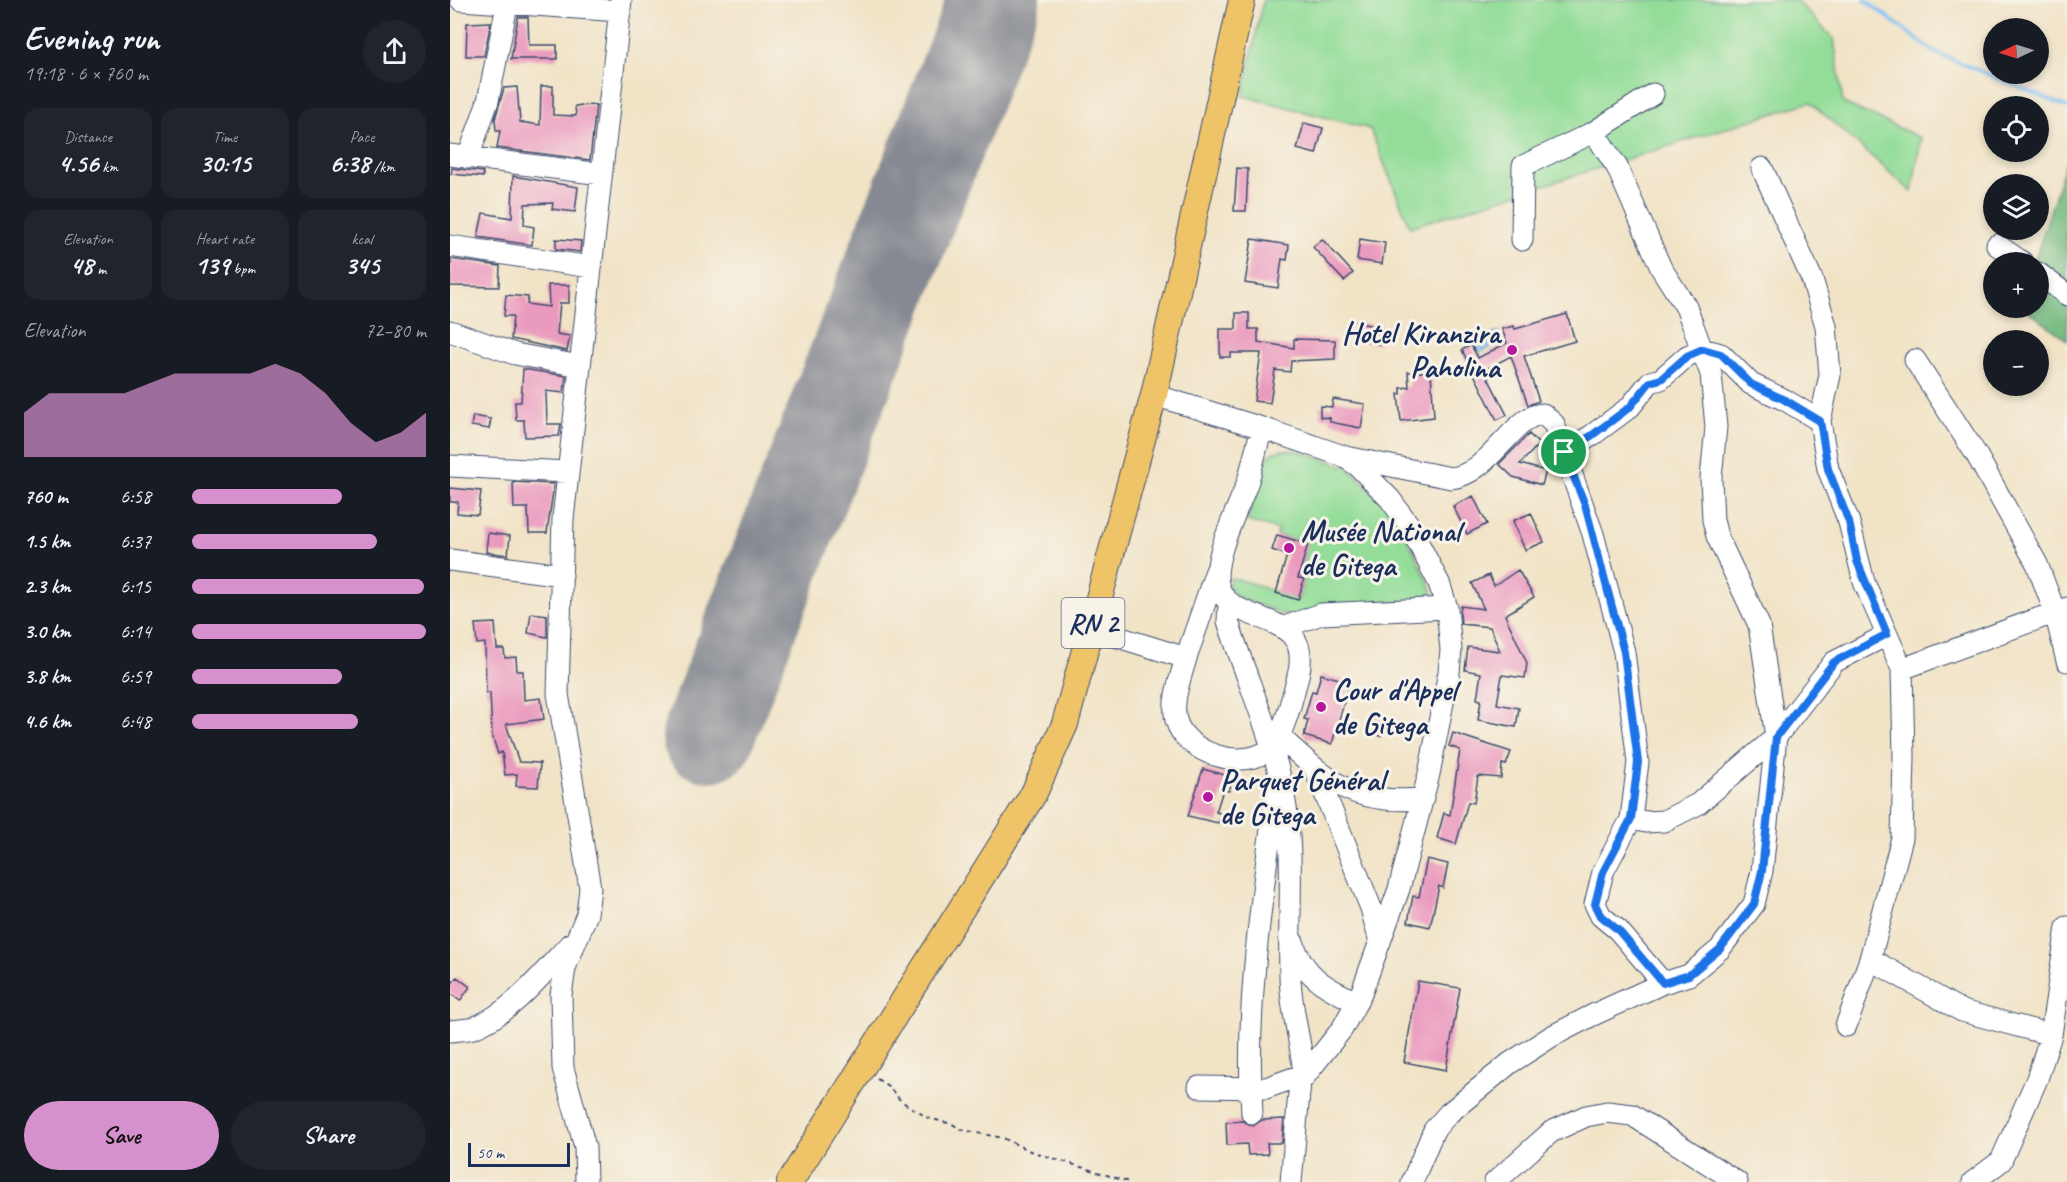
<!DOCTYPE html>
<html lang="en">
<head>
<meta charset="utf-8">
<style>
  :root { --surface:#171b24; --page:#20242c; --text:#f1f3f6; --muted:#9ea1a6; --accent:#d690ce }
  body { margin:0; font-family:Caveat,sans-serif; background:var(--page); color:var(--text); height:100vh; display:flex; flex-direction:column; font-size:22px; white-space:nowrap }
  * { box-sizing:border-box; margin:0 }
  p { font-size:20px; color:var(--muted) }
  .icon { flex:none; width:33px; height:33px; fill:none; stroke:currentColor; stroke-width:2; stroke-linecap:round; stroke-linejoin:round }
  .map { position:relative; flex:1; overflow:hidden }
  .side { display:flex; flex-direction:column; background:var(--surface); width:450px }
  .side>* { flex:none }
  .needle { width:39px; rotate:266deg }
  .controls { position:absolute; left:1533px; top:18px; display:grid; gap:12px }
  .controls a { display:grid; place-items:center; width:66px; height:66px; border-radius:50%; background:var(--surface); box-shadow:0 3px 9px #0003; font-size:30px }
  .scale { position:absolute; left:18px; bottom:15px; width:102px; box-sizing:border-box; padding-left:6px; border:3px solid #1b2f5e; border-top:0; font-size:16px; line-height:21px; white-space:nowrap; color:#1b2f5e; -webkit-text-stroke:4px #f7f3e8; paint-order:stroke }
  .pin { position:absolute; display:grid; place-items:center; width:51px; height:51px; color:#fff; margin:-26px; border:3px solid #fff; border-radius:50%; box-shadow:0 2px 6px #0007 }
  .round { display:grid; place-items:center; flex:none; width:63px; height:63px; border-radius:32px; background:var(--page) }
  .head { display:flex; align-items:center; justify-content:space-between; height:102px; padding:0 24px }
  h1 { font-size:33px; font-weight:700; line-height:45px }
  .stats { display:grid; grid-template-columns:repeat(3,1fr); gap:9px; height:102px; padding:6px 24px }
  .stats div { display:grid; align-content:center; border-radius:15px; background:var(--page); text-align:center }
  .stats b { font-size:26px; font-weight:700 }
  .stats small { font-size:16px; font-weight:400 }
  .stats p { font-size:16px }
  .chart { height:168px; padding:12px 24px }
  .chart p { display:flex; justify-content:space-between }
  .chart svg { width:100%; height:108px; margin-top:6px; fill:var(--accent); opacity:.7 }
  .cta { display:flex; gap:12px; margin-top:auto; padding:12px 24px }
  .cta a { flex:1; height:69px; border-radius:36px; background:var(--accent); color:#111; font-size:24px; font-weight:700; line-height:69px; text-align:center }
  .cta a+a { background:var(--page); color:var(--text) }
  ul { padding:0 24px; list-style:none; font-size:20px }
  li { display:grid; grid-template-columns:96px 72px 1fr; align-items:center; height:45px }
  li i { height:15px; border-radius:8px; background:var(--accent) }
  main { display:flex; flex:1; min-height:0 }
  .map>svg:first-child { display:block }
  .green { fill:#93dd98; stroke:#57867b; stroke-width:1.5 }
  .forest { fill:#76bc80; stroke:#48766f; stroke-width:1.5 }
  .water { fill:#7abef1; stroke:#4a76a8; stroke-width:1.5 }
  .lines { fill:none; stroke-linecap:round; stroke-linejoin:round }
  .stream { stroke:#7abef1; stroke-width:4 }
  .runway { stroke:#868992; stroke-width:92 }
  .building { fill:#ea9abe }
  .minor-casing { stroke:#3b4a6e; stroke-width:23 }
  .major-casing { stroke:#3b4a6e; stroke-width:28 }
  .path { stroke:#3b4a6e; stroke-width:2; stroke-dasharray:4.5 4.5; stroke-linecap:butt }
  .minor { stroke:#fff; stroke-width:21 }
  .major { stroke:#efc469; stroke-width:26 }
  .route-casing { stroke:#fff; stroke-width:12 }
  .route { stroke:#1a73e8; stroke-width:8 }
  .poi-dot { fill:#b5179e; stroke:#f7f3e8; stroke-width:2 }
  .labels { text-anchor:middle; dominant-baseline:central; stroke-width:6; stroke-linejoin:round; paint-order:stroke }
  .shield { fill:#f7f3e8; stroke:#5d6a87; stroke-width:1.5 }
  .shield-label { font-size:28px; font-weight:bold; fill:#1b2f5e }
  .poi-label { font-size:30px; font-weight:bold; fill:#1b2f5e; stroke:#f7f3e8; text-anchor:start }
</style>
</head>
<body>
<main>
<section class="side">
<div class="head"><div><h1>Evening run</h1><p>19:18 · 6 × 760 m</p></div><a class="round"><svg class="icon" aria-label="share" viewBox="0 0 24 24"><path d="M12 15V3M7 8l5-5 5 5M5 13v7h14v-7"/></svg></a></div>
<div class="stats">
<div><p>Distance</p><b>4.56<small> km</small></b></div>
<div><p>Time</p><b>30:15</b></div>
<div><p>Pace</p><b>6:38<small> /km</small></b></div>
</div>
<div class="stats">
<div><p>Elevation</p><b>48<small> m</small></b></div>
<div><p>Heart rate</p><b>139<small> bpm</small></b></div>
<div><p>kcal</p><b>345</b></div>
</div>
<div class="chart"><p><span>Elevation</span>72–80 m</p>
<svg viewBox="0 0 160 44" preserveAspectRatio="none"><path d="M0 44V26L10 18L20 18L30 18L40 18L50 14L60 10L70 10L80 10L90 10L100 6L110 10L120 18L130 30L140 38L150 34L160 26V44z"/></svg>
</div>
<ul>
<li><b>760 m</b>6:58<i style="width:64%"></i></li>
<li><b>1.5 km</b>6:37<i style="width:79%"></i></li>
<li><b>2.3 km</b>6:15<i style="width:99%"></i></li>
<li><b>3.0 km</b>6:14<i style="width:100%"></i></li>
<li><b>3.8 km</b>6:59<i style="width:64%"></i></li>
<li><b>4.6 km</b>6:48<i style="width:71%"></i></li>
</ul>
<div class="cta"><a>Save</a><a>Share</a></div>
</section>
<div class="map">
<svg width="1617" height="1182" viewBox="0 0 1617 1182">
  <rect width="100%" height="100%" fill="#f7f3e8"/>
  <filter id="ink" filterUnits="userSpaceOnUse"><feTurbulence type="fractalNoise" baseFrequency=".0167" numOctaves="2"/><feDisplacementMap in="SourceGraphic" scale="12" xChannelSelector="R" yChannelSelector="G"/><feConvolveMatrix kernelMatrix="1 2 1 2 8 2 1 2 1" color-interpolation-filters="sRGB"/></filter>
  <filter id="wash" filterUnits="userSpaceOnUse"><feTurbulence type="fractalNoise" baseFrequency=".008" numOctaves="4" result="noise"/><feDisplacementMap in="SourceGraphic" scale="24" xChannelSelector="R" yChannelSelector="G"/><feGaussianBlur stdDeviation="1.35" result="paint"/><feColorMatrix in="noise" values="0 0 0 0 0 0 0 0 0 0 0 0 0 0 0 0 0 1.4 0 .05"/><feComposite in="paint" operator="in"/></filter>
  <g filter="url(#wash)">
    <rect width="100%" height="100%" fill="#f1e3c6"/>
    <!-- green -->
    <path class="green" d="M813,0H1346L1384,39L1393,103L1471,138L1462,192L1360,102L960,227L920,129L793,96Z
      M831,450L849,451L897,467L944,511L982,589L981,595L976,599L838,616L787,597L778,585L781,578C805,582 825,594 848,599L854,580L848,578L857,544L827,535L828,530L797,521L809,483L813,463L822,453Z"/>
    <!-- forest -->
    <path class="forest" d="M1615,165L1617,166V340L1574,308H1588V262H1584Z"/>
    <!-- water -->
    <path class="water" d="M1048,332L1052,342L1029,353L1025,343Z"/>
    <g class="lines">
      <!-- stream -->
      <path class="stream" d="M1415,0L1484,52L1617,107"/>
      <!-- runway -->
      <path class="runway" d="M258,736L544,0"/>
    </g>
    <g id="blocks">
      <!-- building -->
      <path class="building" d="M68,17H78L79,45H107V59H61Z
        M41,22L34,56H16L17,23Z
        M91,86H103V115L126,116L125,106L146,105L140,160L47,148L50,131H46L45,119L54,88L67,87L70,122L90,125Z
        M854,123L873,128L866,154L847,149Z
        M2,168L33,172V177L1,174Z
        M787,168L798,169L796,211H784Z
        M63,176L128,187L125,212L102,209L103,203L75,204L74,225L84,227L82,245L28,237L33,213L62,218Z
        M106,239L131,241L130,252L106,249Z
        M802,239L839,245L837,260L832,259L828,288L795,283Z
        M872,239L903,273L894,281L863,247Z
        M910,239L935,243L932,264L907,260Z
        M1,259L50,266L49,287L0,286Z
        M98,285H119V303H110L107,334L120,336L117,351L61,339L63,316H54L56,295L78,297L77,304L99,307Z
        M786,313H799V329H808V342L844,348V339L885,340V359L841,361L840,372L825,370L820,403L804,401L811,353H781V357H770V329H786Z
        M1117,314L1125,341L1074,356L1089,401L1078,405L1061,356L1034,370L1057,415L1047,420L1012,350L1021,345L1028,358L1057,343L1052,329L1064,326L1065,329Z
        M906,322L932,328L928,344L902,338Z
        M73,369L116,376L114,393L96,391L97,424H111L109,436L75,437L74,420H66L65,402H71Z
        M958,372H981L984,417L951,421L948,394H951V388L959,387Z
        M883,399L915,404L911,428L880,422V418L870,417V406L882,407Z
        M23,416L41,419L39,429L21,426Z
        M1079,434L1089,444L1070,464L1096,471L1092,485L1063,477L1049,464Z
        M63,482L104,484L97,533H79L78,508H64Z
        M0,488L31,491L28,515L7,513L8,502H0Z
        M1023,496L1037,524L1017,534L1003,506Z
        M1081,513L1094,542L1075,550L1063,521Z
        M38,533L60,536L58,555L36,552Z
        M827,535L858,544L848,578L854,579L848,600L826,593L837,555L822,550Z
        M1068,570L1084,597L1055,615L1077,663L1075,678L1052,675L1047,704L1069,708L1066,727L1028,720L1031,700L1027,699L1031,673L1015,670L1018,647L1050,651L1040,627L1011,624L1010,613L1011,606L1034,609L1022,583L1039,575L1044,586Z
        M81,613L97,615V637L78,633Z
        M45,623L47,649H54L55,658L66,657L67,671H73L74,700L91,698L94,719L56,724L69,762L90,763L88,787L66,786L67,774L55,775L52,752L48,754L42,735L40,693H36L35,643L27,644L25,624Z
        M871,674L900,682L882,744L854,736L858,720L854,719L862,691L866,692Z
        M927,716L935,719L939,727L937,732L930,736L921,733L916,722Z
        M1003,733L1061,752L1056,765L1052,764L1051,778L1028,776L1024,803L1018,802L1006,844L987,838L994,813L1000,815L1010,750L999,746Z
        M753,769L778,776L777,779L782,781L779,791L773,790L766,812L772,814L768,823L738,816Z
        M977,859L998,864L993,888L989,886L980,927L958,922L963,896L969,897Z
        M7,977L20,987L10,1001L0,993V986Z
        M968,981L1010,988L996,1070L954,1062Z
        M834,1119L832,1143H817L818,1154L798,1155L797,1144L777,1145L776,1122L793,1121L803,1126L812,1120Z"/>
    </g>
  </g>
  <g filter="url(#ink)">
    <use href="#blocks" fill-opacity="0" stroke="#3b4a6e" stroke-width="1.5"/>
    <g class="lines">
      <defs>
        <path id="minor" d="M11,0L170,11
          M0,155L151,174
          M18,158L38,101L58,0
          M1312,168L1362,279L1376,326L1380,375L1370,421L1378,469L1399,522L1414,582L1452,669L1454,756L1452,838L1420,959L1396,1026
          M1072,240L1073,166L1144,132L1203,94
          M1547,245L1572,262
          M0,246L141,267
          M1588,273L1617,295
          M0,331L65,354L130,366
          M1465,360L1526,454L1587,564L1605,612L1617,661
          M704,395L812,428L893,456L908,466L940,499L959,525L989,583L997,608L1001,650L999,672L979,774L949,889L911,994L892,1029L850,1082L841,1182
          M1115,451L1141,436L1180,407L1200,382L1211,379L1237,356L1253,349L1271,354L1301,384L1335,400L1370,421
          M896,457L1001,478C1039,475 1064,414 1093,414L1104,424L1143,534L1174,652L1188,762L1181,819L1153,872L1145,904L1151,916L1168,930L1213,983
          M0,466L117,472
          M0,560L112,575
          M835,627L871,614L997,608
          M642,629L736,658C731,677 721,701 726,720C735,754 795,772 821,748C834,735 843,695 848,676C866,606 777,629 768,584C762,558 789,507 798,481C803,463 807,445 812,428
          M736,658L766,571
          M1452,669L1617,608
          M829,736C877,780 901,805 970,799
          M865,769L921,908L930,942
          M1181,819L1196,822L1214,821L1248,804L1326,737L1384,662L1437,635
          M843,942C853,976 876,988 907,1002
          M1420,959L1512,1011L1601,1035
          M0,1031C7,1030 17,1030 23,1028C62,1013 93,973 120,944
          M749,1087L816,1088L854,1074C851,1040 840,1008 840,974C838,916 845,854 834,796C823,736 796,679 778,621L779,603
          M802,1113C795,1006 812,897 826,791
          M136,1182L135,1147L113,1068L111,995L115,968L137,914L140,888L108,694L113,519L171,0
          M962,1182L984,1130L999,1113L1060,1063L1102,1036L1143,1015L1213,983L1239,975L1270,949L1304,904L1312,871L1326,737L1309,625L1267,536L1263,520L1261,478L1266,427L1261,374L1236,307L1211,268L1167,167L1144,132
          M1045,1182L1101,1132L1136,1116L1157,1112L1182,1115L1287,1182
          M1523,1182L1551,1161L1587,1079L1601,1035L1617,927"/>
        <path id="major" d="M340,1182L584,793L615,724L704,395L792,0"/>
      </defs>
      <!-- minor casing -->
      <use href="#minor" class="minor-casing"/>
      <!-- major casing -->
      <use href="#major" class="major-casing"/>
      <!-- path -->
      <path class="path" d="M427,1079L438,1086L451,1101L478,1118L502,1124L513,1130L553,1138L580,1151L679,1182"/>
      <!-- minor -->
      <use href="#minor" class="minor"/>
      <!-- major -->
      <use href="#major" class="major"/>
    </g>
  </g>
  <g class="lines" filter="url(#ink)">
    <defs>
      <path id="route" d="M1253,349L1271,354L1301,384L1335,400L1370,421L1378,469L1399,522L1407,561L1437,634L1384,662L1326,737L1312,871L1304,904L1270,949L1239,975L1213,983L1168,930L1151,916L1145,904L1153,872L1181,819L1188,762L1174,652L1135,505L1114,452L1141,436L1180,407L1200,382L1211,379L1237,356Z"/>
    </defs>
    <!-- route casing -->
    <use href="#route" class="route-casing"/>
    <!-- route -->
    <use href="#route" class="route"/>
  </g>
  <!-- markers -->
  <g class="poi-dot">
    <circle cx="1062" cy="350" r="6"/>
    <circle cx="839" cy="548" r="6"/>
    <circle cx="871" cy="707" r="6"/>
    <circle cx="758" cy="797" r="6"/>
  </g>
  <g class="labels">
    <!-- shield labels -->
    <rect class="shield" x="611.5" y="598" width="63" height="50" rx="4.5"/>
    <g class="shield-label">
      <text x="643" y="623">RN 2</text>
    </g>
    <!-- poi labels -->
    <g class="poi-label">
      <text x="1050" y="333" text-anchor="end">Hotel Kiranzira<tspan x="1050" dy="34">Paholina</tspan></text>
      <text x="851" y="531">Musée National<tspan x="851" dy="34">de Gitega</tspan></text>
      <text x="883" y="690">Cour d'Appel<tspan x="883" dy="34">de Gitega</tspan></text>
      <text x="770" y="780">Parquet Général<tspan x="770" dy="34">de Gitega</tspan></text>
    </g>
  </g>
</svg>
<div class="controls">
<a><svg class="needle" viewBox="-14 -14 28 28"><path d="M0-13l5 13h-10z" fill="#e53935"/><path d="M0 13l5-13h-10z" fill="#9ea1a6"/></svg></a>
<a><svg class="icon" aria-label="locate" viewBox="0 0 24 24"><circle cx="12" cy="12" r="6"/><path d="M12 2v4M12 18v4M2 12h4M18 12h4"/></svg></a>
<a><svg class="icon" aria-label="layers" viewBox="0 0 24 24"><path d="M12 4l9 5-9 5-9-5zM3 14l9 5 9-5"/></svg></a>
<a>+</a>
<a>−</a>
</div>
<div class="scale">50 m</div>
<div class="pin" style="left:1114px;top:452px;background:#1e9e55"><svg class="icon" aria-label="arrive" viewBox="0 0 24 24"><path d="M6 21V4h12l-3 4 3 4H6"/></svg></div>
</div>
</main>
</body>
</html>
